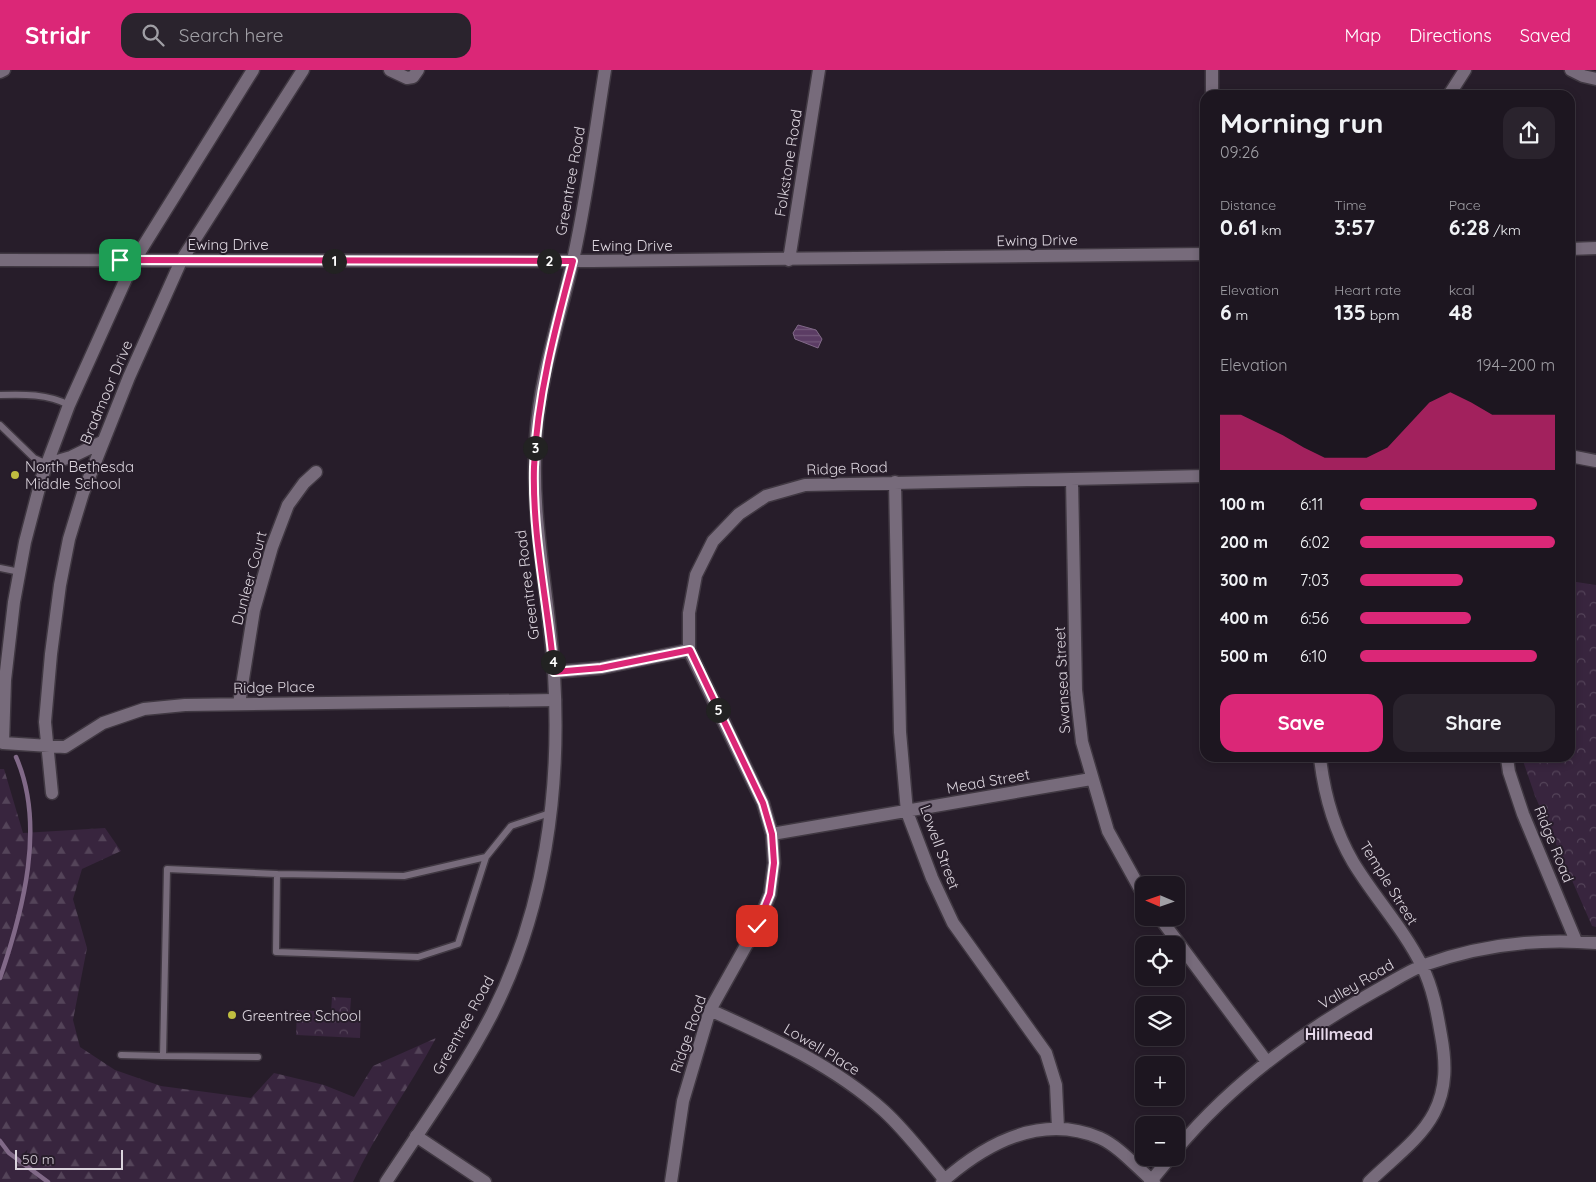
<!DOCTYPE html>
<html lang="en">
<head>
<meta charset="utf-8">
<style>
  :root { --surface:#1d1620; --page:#2a232d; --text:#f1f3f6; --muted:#a09fa5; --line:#3b353e; --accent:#db2777 }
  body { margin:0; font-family:Quicksand,sans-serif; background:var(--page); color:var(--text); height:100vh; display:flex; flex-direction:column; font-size:19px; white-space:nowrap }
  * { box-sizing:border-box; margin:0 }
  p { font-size:16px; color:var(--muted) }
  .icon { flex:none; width:28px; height:28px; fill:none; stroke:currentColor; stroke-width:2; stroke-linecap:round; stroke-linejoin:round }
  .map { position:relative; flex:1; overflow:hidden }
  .details { position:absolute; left:1200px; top:20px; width:375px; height:672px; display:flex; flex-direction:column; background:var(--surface); border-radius:15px; box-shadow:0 2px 8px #0003,0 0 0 1px var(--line) }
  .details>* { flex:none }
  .needle { width:32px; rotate:272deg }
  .controls { position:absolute; left:1135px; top:806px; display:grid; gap:10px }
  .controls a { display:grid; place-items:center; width:50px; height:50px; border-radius:10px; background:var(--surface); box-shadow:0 2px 8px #0003,0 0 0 1px var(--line); font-size:25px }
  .scale { position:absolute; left:15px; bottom:12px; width:108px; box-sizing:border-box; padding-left:5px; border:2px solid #dad3dc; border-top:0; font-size:14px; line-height:18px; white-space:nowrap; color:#dad3dc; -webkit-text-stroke:4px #271d2a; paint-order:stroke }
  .pin { position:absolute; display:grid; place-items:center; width:42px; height:42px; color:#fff; margin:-21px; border-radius:10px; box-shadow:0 2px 8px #0006 }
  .km { position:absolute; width:25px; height:25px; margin:-12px; border-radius:50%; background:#222; color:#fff; font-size:14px; line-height:25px; text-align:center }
  .round { display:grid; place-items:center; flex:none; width:52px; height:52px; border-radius:15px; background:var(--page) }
  .headline { display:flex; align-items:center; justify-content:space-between; height:85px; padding:0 20px }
  h1 { font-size:28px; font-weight:800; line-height:38px }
  .metrics { display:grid; grid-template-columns:repeat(3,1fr); gap:8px; height:85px; padding:5px 20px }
  .metrics div { display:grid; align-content:center }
  .metrics b { font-size:21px; font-weight:800 }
  .metrics small { font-size:14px; font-weight:400 }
  .metrics p { font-size:14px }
  .chart { height:140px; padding:10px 20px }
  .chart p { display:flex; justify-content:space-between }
  .chart svg { width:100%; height:90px; margin-top:5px; fill:var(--accent); opacity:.7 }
  .cta { display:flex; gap:10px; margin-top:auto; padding:10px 20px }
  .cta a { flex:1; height:58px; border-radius:15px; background:var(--accent); color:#fff; font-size:20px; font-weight:800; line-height:58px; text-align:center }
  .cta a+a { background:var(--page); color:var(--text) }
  ul { padding:0 20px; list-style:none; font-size:16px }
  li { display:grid; grid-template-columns:80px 60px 1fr; align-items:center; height:38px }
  li i { height:12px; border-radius:6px; background:var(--accent) }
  header { display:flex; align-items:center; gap:30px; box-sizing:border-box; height:70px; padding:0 25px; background:var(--accent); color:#fff }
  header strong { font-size:24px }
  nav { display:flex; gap:28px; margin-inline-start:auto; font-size:18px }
  .search { width:350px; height:45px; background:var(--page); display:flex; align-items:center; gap:12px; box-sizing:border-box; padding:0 18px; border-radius:15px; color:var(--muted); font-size:19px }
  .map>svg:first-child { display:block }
  .forest { fill:url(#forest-firs) }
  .park { fill:url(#park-crowns) }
  .water { fill:url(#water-rules); stroke:#816988 }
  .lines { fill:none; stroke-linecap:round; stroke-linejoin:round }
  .stream { stroke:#816988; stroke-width:4.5 }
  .service-casing { stroke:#403842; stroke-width:9 }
  .minor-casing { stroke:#403842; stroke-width:15 }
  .tertiary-casing { stroke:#403842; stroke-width:15 }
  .service { stroke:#776b7b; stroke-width:6 }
  .minor { stroke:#776b7b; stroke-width:12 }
  .tertiary { stroke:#776b7b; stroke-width:12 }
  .route-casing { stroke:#fff; stroke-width:10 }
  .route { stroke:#db2777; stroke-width:6 }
  .poi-dot { fill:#c0be40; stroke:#271d2a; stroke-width:2 }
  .labels { text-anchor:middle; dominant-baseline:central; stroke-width:4; stroke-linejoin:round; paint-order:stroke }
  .street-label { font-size:15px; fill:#dad3dc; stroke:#271d2a }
  .poi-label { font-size:15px; fill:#dad3dc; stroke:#271d2a; text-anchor:start }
  .neighbourhood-label { font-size:16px; font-weight:bold; fill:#e6d8ea; stroke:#271d2a }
</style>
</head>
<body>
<header>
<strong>Stridr</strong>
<div class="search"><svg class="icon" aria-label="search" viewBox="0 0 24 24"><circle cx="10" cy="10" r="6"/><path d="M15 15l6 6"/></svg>Search here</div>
<nav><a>Map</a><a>Directions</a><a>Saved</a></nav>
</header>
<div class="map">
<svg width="1596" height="1112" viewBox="0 0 1596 1112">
  <defs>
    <pattern id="forest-firs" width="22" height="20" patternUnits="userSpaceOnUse" patternTransform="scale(1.25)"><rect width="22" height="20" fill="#38253e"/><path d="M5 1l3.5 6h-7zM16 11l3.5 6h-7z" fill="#544459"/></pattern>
    <pattern id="park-crowns" width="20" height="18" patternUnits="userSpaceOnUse" patternTransform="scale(1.25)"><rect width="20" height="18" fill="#38253e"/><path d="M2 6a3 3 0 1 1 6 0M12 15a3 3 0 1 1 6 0" fill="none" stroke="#544459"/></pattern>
    <pattern id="water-rules" width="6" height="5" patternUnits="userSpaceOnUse" patternTransform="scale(1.25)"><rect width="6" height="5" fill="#5b3c64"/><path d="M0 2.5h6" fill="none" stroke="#72577a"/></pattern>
  </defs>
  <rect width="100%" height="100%" fill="#271d2a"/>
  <!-- forest -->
  <path class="forest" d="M0,699H4L23,763L105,758L121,781L82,799L73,829L87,878L73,950L80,977L115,1000L161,1016L251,1028L274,1003L324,1015L354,1027L373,996L436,968C410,1017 376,1062 353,1112H0Z"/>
  <!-- park -->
  <path class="park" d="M1570,511L1596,515V857L1592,856L1535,726L1522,688H1570Z
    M332,927L351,928L350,942H361L360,968L296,965L297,940L331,942Z"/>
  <!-- water -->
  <path class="water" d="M798,255L816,260L822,269L818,278L795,269L793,263Z"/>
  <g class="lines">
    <!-- stream -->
    <path class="stream" d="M0,908C23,841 46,755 16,687
      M0,1071L9,1083L48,1112"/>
    <defs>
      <path id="service" d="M0,325C23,324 48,324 69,335
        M0,355L34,388L47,394
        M0,498L20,502
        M486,787L404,806L277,804L276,882L418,887L458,874L486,787L511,756L550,743
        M121,985L163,986
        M258,987L163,986L167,799L277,804"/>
      <path id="minor" d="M253,0L134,191L69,335L42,407L25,472L14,532L5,610L3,673L65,677L103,653L144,639L185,635L555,630
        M390,0L407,8L413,7L418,0
        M1212,0V25
        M1571,0L1583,6L1596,9
        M0,2L4,0
        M1449,25L1465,0
        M1570,179L1596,178
        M0,190L592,191L1205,184
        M789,190L819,0
        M1570,386L1596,391
        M47,394L71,387L102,372
        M1072,409L1076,620L1082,672L1108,761L1144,826
        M895,412L900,662L907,742L932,808L953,853L1046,983L1056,1015L1058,1058
        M554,602L601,598L689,580
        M239,634L254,540L272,477L288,435L304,413L316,402
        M1320,688C1324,723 1335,761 1353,792C1374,827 1404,859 1422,896C1433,918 1437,942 1441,965C1446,992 1447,1018 1434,1043C1420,1070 1390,1091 1369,1112
        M1507,688L1509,702L1523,744L1576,871
        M52,723L45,652L51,584L60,515L69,469L83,423L129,307L181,191L303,0
        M772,764L1091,709
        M1160,848L1267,992
        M710,940C772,968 833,995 884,1041C906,1061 925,1087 945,1110
        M416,1066L485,1112
        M1176,1080C1231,1014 1303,961 1377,920C1392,912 1408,901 1424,895C1480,875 1537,868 1596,873
        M671,1112L683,1031L710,940L757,856L770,824L774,793L772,764L763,733L689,580V543L696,505L713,471L739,444L766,426L805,415L1205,406
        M942,1112C986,1073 1041,1043 1100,1068C1120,1077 1137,1098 1154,1112
        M1150,1112L1170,1088"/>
      <path id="tertiary" d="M386,1112C422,1057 462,1002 492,944C545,840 561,720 554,604C549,524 530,447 536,366C540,306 560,248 573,190C587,127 595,63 605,0"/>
    </defs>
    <!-- service casing -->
    <use href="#service" class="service-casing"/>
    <!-- minor casing -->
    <use href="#minor" class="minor-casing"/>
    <!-- tertiary casing -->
    <use href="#tertiary" class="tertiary-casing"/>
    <!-- service -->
    <use href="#service" class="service"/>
    <!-- minor -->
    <use href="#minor" class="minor"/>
    <!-- tertiary -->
    <use href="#tertiary" class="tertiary"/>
  </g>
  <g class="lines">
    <defs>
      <path id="route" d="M120,190L573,191C555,259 537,327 534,397C532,466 548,534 554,602L601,598L690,580L763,733L772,764L774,793L770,824L757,856"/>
    </defs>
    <!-- route casing -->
    <use href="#route" class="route-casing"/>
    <!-- route -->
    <use href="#route" class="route"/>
  </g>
  <!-- markers -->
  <g class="poi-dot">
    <circle cx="15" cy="405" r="5"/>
    <circle cx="232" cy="945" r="5"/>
  </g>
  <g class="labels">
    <!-- street labels -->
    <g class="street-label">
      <text transform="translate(788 93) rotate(-81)">Folkstone Road</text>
      <text transform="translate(570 111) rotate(-80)">Greentree Road</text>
      <text transform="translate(1037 170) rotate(-1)">Ewing Drive</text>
      <text x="228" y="174">Ewing Drive</text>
      <text x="632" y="175">Ewing Drive</text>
      <text transform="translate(106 322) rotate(-67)">Bradmoor Drive</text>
      <text transform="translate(847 398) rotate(-2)">Ridge Road</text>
      <text transform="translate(249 508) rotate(-75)">Dunleer Court</text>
      <text transform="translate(527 515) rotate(-97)">Greentree Road</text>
      <text transform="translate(1062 610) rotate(-93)">Swansea Street</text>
      <text transform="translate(274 617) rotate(-1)">Ridge Place</text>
      <text transform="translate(988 711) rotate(-10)">Mead Street</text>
      <text transform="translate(1554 774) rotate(68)">Ridge Road</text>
      <text transform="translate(940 777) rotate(70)">Lowell Street</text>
      <text transform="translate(1389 813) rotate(58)">Temple Street</text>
      <text transform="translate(1356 914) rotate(-30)">Valley Road</text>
      <text transform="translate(463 955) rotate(-61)">Greentree Road</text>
      <text transform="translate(688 964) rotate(-71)">Ridge Road</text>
      <text transform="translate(822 979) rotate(31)">Lowell Place</text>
    </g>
    <!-- poi labels -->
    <g class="poi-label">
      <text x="25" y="396">North Bethesda<tspan x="25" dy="17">Middle School</tspan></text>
      <text x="242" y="945">Greentree School</text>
    </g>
    <!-- neighbourhood labels -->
    <g class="neighbourhood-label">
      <text x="1339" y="964">Hillmead</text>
    </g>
  </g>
</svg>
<div class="controls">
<a><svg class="needle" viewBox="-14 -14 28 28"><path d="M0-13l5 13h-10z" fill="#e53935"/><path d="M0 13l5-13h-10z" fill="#a09fa5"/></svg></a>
<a><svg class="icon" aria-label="locate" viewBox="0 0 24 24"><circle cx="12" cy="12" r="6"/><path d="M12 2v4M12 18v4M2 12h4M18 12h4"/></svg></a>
<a><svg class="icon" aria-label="layers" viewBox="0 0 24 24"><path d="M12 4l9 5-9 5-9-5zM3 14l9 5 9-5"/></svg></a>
<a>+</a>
<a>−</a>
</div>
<div class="scale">50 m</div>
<div class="pin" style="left:120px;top:190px;background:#1e9e55"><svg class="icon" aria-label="arrive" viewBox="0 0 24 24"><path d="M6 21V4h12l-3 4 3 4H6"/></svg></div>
<div class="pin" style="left:757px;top:856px;background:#d93025"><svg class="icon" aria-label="check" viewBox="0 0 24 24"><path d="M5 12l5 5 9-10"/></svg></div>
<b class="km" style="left:334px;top:191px">1</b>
<b class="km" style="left:549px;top:191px">2</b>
<b class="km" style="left:535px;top:378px">3</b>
<b class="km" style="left:553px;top:592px">4</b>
<b class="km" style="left:718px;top:640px">5</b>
<section class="details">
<div class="headline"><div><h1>Morning run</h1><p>09:26</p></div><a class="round"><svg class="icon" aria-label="share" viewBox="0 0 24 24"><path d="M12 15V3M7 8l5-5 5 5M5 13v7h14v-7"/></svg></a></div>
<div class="metrics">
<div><p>Distance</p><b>0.61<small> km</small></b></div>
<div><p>Time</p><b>3:57</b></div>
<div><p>Pace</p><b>6:28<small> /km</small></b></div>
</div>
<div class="metrics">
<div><p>Elevation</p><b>6<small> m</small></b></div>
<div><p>Heart rate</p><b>135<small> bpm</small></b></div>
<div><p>kcal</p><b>48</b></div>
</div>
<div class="chart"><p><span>Elevation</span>194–200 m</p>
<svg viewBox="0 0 160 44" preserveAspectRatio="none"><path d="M0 44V17L10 17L20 22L30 27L40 33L50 38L60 38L70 38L80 33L90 22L100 11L110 6L120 11L130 17L140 17L150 17L160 17V44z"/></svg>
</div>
<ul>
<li><b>100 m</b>6:11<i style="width:91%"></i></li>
<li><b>200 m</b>6:02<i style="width:100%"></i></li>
<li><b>300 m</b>7:03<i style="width:53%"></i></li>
<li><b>400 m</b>6:56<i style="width:57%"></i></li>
<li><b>500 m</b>6:10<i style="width:91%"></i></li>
</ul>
<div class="cta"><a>Save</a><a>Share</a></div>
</section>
</div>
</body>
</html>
